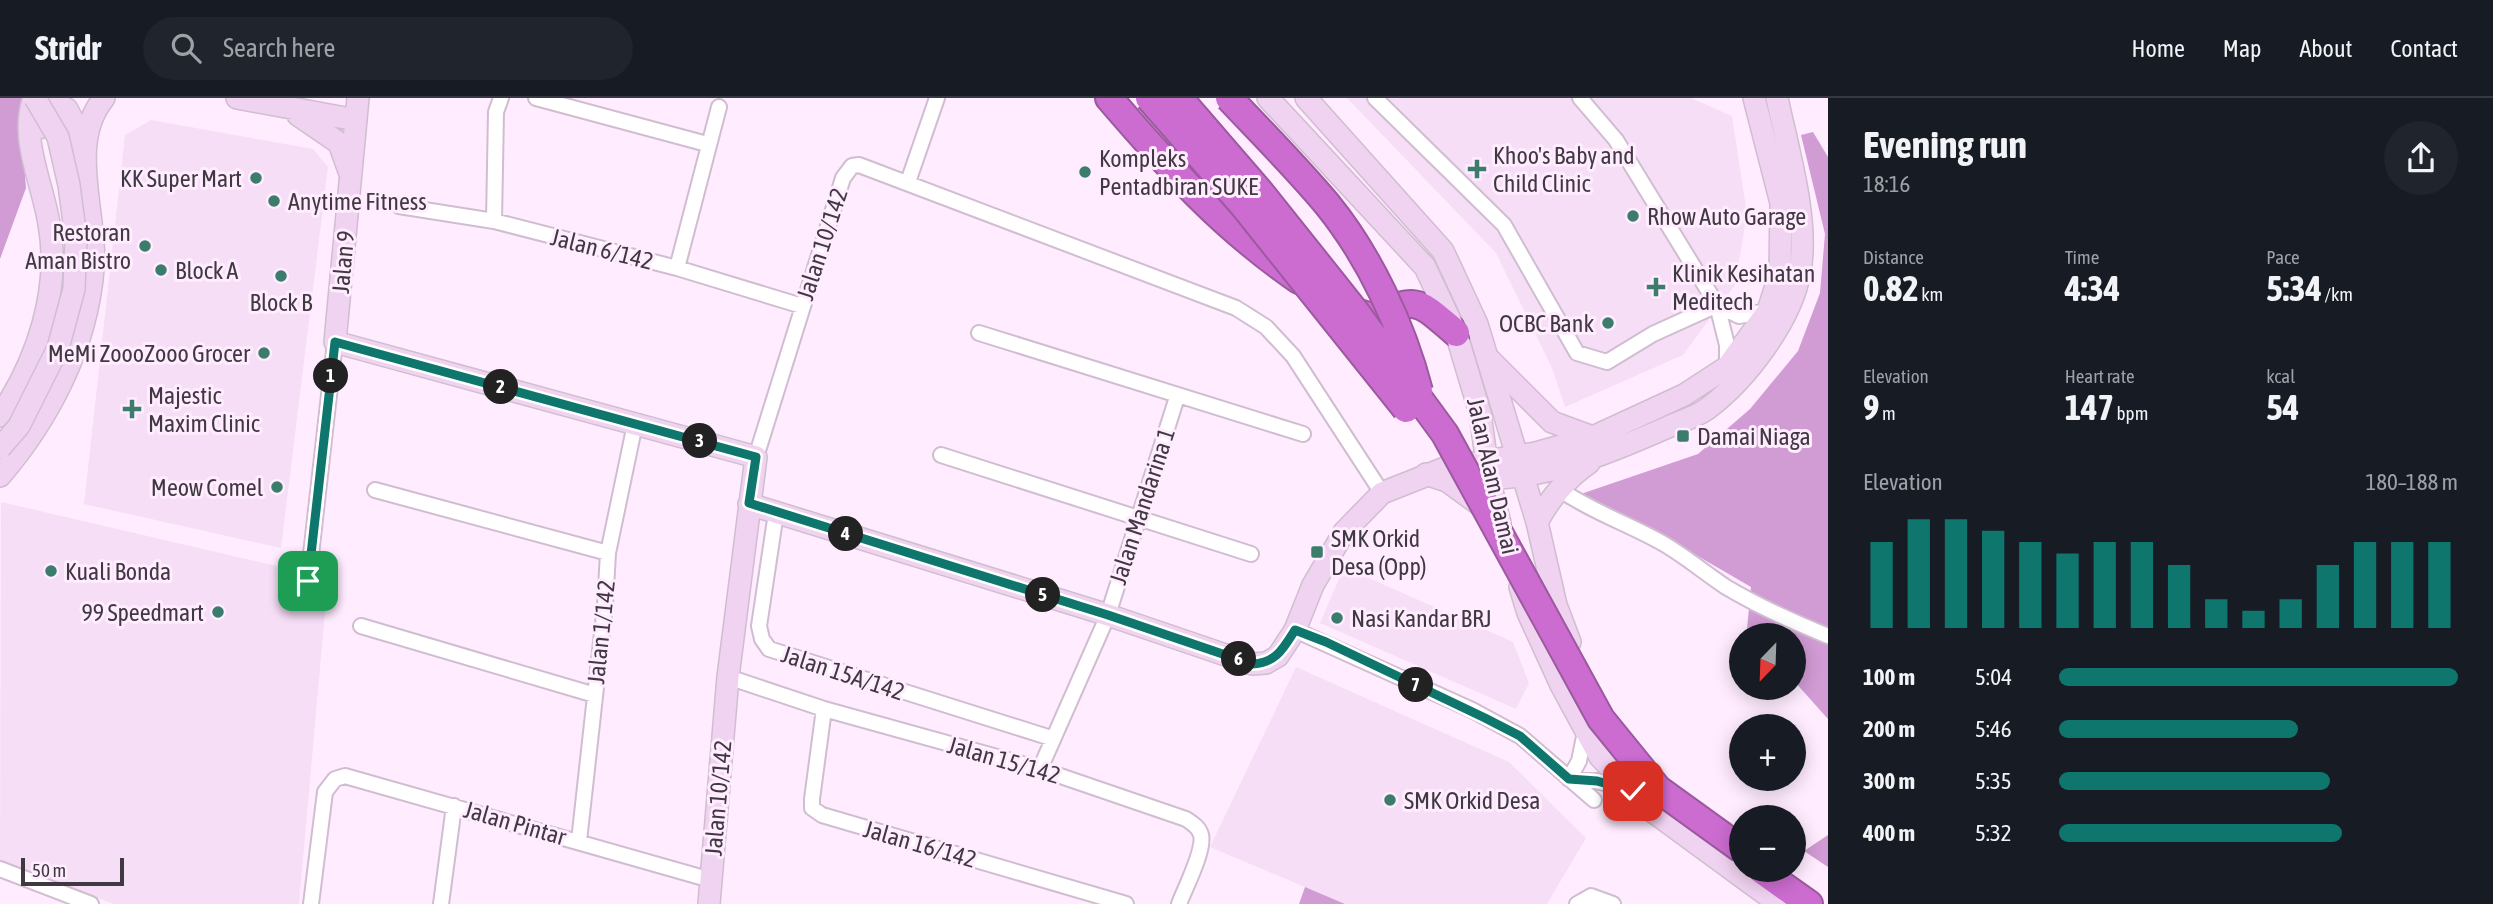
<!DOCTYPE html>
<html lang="en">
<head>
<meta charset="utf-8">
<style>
  :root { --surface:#171b24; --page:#20242c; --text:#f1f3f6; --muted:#9ea1a6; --line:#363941; --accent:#0f766e }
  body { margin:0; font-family:"Asap Condensed",sans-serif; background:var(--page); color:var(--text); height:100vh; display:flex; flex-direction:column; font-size:26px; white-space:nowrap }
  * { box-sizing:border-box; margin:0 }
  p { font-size:23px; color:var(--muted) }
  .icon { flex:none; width:38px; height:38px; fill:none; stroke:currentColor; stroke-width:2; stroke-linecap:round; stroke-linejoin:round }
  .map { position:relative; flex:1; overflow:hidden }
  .drawer { display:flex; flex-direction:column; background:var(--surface); width:665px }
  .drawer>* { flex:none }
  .needle { width:46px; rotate:203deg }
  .controls { position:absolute; left:1729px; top:525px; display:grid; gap:14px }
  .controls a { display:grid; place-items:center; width:77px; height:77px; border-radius:50%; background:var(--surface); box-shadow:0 4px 18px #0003; font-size:35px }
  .scale { position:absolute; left:21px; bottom:18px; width:103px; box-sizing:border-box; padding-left:7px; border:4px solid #413941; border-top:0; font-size:19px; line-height:24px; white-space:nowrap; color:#413941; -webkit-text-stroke:5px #ffecff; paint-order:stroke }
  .pin { position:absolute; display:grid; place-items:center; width:60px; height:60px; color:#fff; margin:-30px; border-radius:14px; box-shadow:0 4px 10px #0006 }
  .km { position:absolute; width:35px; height:35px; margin:-18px; border-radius:50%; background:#222; color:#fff; font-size:19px; line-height:35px; text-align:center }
  .round { display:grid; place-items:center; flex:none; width:74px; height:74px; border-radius:37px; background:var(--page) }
  .headline { display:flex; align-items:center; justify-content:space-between; height:119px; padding:0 35px }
  h1 { font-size:38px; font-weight:700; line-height:52px }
  .stats { display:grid; grid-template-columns:repeat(3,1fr); gap:10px; height:119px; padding:7px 35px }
  .stats div { display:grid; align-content:center }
  .stats b { font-size:35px; font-weight:700 }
  .stats small { font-size:19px; font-weight:400 }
  .stats p { font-size:19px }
  .chart { height:196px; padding:14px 35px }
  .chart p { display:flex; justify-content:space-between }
  .chart svg { width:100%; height:126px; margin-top:7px; stroke:var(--accent); stroke-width:6 }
  ul { padding:0 35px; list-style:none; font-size:23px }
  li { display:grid; grid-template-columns:112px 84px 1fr; align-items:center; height:52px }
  li i { height:18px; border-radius:9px; background:var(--accent) }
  header { display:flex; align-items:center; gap:42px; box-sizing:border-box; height:98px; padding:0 35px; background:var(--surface); border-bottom:2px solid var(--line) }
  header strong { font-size:33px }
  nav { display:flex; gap:38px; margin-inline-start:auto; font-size:24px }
  .search { width:490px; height:63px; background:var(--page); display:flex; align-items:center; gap:18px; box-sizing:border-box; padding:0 24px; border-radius:38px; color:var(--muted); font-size:26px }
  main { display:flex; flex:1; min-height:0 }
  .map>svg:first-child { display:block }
  .built { fill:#f7def7 }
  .forest { fill:#d19bd3 }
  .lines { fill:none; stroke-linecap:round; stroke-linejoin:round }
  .street-casing { stroke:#d0bed0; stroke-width:18 }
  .secondary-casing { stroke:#d0bed0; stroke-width:24 }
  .highway-casing { stroke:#9b5a9e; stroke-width:30 }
  .street { stroke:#fff; stroke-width:14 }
  .secondary { stroke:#f0d3f1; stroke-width:21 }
  .highway { stroke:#cc6cd0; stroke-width:26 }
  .secondary-bridge-casing { stroke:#d0bed0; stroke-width:24; stroke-linecap:butt }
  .highway-bridge-casing { stroke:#9b5a9e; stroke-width:30; stroke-linecap:butt }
  .secondary-bridge { stroke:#f0d3f1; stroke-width:21 }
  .highway-bridge { stroke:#cc6cd0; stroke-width:26 }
  .route-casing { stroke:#fff; stroke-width:14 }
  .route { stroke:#0f766e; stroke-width:9 }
  .poi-dot { fill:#3b7c6d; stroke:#ffecff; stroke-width:2.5 }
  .labels { text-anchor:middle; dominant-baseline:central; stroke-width:6; stroke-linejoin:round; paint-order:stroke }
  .poi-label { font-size:24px; fill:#413941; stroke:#ffecff; text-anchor:start }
  .street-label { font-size:24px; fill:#413941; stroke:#ffecff }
</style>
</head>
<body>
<header>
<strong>Stridr</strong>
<div class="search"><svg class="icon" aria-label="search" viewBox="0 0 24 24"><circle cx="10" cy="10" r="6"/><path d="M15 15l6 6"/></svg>Search here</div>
<nav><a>Home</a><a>Map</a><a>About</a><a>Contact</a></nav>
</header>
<main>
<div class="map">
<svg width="1828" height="806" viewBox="0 0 1828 806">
  <rect width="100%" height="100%" fill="#ffecff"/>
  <!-- built -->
  <path class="built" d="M1347,0H1691L1732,18L1747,116L1735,187L1683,257L1565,309L1552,270L1496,155Z
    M151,22L313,51L328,69L281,450L84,406L125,37Z
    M1,404L328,480L299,806H114L0,763Z
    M1344,469L1513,544L1529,585L1516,611L1320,525Z
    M1296,569L1509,664L1586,740L1547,806H1345L1210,749Z"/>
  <!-- forest -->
  <path class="forest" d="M0,0H25L21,28L26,90L0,161Z
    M1813,34L1828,59V621L1794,583V537H1753L1747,531L1751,489L1665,439L1575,398L1698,356L1750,311L1798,253L1820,195L1825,136L1801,37Z
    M1828,737V769L1804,753Z
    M1305,789L1345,806H1299Z"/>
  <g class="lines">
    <defs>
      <path id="street" d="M536,0L707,46
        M1375,0L1504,127L1577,255L1607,264L1653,236L1717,207
        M1580,0L1616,42L1717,207L1739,218L1768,213
        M908,84L937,0
        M399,108L494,123L677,170L802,208
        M494,123L496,14L501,0
        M677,170L719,9
        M1717,207L1727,247V268
        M979,235L1303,336
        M941,357L1251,456
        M756,359L843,80L852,68L859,67L1236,210L1266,229L1293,258L1382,395
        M1559,391C1592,414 1629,426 1664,446C1686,459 1705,475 1726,489C1758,508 1793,524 1828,538
        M375,392L608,455
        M776,415L759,528L762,541L769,551L1051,640
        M308,483L335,244
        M361,528L595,597
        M1295,532L1472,612L1520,638L1594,702
        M728,579L824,611L1040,671L1186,721C1192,725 1199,729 1201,737C1205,752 1185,790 1179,806
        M824,611L812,701V710L822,717L1126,806
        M1040,671L1108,517L1177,299
        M1569,681L1597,683L1630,692
        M1569,681L1579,663L1585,634
        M579,743L605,508L608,455L635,326
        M0,771L91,806
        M311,806L325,694L335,681L345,678L711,782
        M441,806L454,708
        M1577,806L1591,798L1613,806"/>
      <path id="secondary" d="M237,0L356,22
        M358,0L335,244L756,359L728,579L709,806
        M1268,0L1425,169L1456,235L1480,315L1489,381L1500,425
        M1306,0L1443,153L1477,226L1537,424L1556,507L1570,544
        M298,17L339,45L349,73
        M39,30C41,13 50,4 67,11L77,31L81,51
        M1490,262L1552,324L1590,338
        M0,318C37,263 61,193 49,126C43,86 19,40 34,0
        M1426,376L1447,383L1484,410
        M0,378C49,321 87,248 93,171C98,117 66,46 104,0
        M1475,380C1541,384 1609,355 1668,329C1681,323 1696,319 1707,311C1746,282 1792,222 1800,173C1809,121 1788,52 1777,0
        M749,406L1108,517L1252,566L1266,565L1278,558L1295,532L1313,487L1344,434L1382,395L1445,370L1535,355L1593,339L1684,297L1727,269L1768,213L1780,175L1781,105L1754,0
        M1537,424C1551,399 1566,381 1589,365
        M1520,489L1528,515L1561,587L1600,659L1652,713L1779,806"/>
      <path id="highway" d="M1109,0C1169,70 1223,130 1299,182
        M1340,209L1372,219C1419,198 1417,202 1456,235
        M1761,772L1809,806"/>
    </defs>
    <!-- street casing -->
    <use href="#street" class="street-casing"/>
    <!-- secondary casing -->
    <use href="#secondary" class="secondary-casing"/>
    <!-- highway casing -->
    <use href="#highway" class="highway-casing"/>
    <!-- street -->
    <use href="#street" class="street"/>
    <!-- secondary -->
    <use href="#secondary" class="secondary"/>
    <!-- highway -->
    <use href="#highway" class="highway"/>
    <defs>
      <path id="secondary-bridge" d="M0,350L19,328L58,250L74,191L76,140L69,87L58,39L35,0"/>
      <path id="highway-bridge" d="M1149,0L1242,106L1406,311
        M1179,0L1261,95L1355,213L1445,336L1601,621L1658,691L1741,751
        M1229,0C1262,35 1296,69 1327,106C1370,159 1402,228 1419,293"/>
    </defs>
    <!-- secondary-bridge casing -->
    <use href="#secondary-bridge" class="secondary-bridge-casing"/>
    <!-- highway-bridge casing -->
    <use href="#highway-bridge" class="highway-bridge-casing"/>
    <!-- secondary-bridge -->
    <use href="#secondary-bridge" class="secondary-bridge"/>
    <!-- highway-bridge -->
    <use href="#highway-bridge" class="highway-bridge"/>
  </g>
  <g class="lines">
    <defs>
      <path id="route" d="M308,483L335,244L756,359L749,405L1108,517L1252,566C1276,565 1283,551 1295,532L1326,544L1485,620L1520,638L1569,681L1597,683L1633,693"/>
    </defs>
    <!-- route casing -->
    <use href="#route" class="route-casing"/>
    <!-- route -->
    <use href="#route" class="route"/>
  </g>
  <!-- markers -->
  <g class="poi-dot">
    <path d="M1473.5 60.5h7v7h7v7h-7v7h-7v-7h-7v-7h7z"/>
    <circle cx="1085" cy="74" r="7"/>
    <circle cx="256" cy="80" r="7"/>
    <circle cx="274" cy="103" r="7"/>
    <circle cx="1633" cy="118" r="7"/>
    <circle cx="145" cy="148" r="7"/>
    <circle cx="161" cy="172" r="7"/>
    <circle cx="281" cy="178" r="7"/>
    <path d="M1652.5 178.5h7v7h7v7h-7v7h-7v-7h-7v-7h7z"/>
    <circle cx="1608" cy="225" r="7"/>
    <circle cx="264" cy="255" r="7"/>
    <path d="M128.5 300.5h7v7h7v7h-7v7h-7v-7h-7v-7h7z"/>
    <rect x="1676" y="331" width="14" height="14" rx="3.5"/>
    <circle cx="277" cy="389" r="7"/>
    <rect x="1310" y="447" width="14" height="14" rx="3.5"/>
    <circle cx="51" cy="473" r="7"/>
    <circle cx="218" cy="514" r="7"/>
    <circle cx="1337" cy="520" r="7"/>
    <circle cx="1390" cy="702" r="7"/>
  </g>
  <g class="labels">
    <!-- poi labels -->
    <g class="poi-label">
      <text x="1493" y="57">Khoo's Baby and<tspan x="1493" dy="28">Child Clinic</tspan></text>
      <text x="1099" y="60">Kompleks<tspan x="1099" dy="28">Pentadbiran SUKE</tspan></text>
      <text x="242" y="80" text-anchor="end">KK Super Mart</text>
      <text x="288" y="103">Anytime Fitness</text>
      <text x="1647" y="118">Rhow Auto Garage</text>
      <text x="131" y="134" text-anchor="end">Restoran<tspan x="131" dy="28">Aman Bistro</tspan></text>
      <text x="175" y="172">Block A</text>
      <text x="1672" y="175">Klinik Kesihatan<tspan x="1672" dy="28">Meditech</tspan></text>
      <text x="281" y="204" text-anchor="middle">Block B</text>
      <text x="1594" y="225" text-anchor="end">OCBC Bank</text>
      <text x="250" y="255" text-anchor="end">MeMi ZoooZooo Grocer</text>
      <text x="148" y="297">Majestic<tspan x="148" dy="28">Maxim Clinic</tspan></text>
      <text x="1697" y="338">Damai Niaga</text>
      <text x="263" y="389" text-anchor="end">Meow Comel</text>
      <text x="1331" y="440">SMK Orkid<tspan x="1331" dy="28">Desa (Opp)</tspan></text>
      <text x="65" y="473">Kuali Bonda</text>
      <text x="204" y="514" text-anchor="end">99 Speedmart</text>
      <text x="1351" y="520">Nasi Kandar BRJ</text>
      <text x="1404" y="702">SMK Orkid Desa</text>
    </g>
    <!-- street labels -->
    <g class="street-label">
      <text transform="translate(822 146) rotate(-72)">Jalan 10/142</text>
      <text transform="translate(602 151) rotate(14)">Jalan 6/142</text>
      <text transform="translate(343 164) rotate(-85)">Jalan 9</text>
      <text transform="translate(1493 378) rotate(77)">Jalan Alam Damai</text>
      <text transform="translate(1142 408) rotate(-72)">Jalan Mandarina 1</text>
      <text transform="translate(601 534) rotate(-84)">Jalan 1/142</text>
      <text transform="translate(843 575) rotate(18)">Jalan 15A/142</text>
      <text transform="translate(1004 662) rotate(16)">Jalan 15/142</text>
      <text transform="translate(718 700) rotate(-85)">Jalan 10/142</text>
      <text transform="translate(515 725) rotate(16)">Jalan Pintar</text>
      <text transform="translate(920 746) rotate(16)">Jalan 16/142</text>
    </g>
  </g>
</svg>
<div class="controls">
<a><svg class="needle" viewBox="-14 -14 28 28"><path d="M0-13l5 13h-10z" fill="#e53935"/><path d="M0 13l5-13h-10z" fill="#9ea1a6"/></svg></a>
<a>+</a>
<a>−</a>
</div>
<div class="scale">50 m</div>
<div class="pin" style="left:308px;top:483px;background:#1e9e55"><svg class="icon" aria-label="arrive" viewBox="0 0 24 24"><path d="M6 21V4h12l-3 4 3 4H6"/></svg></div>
<div class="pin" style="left:1633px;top:693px;background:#d93025"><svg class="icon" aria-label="check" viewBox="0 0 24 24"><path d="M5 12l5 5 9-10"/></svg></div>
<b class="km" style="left:331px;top:278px">1</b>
<b class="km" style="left:501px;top:289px">2</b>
<b class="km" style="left:700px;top:343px">3</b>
<b class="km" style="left:846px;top:436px">4</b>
<b class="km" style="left:1043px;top:497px">5</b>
<b class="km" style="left:1239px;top:561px">6</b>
<b class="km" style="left:1416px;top:587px">7</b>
</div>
<section class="drawer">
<div class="headline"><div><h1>Evening run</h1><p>18:16</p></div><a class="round"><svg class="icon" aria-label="share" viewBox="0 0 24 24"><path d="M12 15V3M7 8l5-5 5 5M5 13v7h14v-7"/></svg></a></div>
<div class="stats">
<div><p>Distance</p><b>0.82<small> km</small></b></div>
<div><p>Time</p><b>4:34</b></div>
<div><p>Pace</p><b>5:34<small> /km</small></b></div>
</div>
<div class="stats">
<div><p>Elevation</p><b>9<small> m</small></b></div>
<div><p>Heart rate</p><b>147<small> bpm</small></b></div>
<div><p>kcal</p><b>54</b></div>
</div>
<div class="chart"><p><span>Elevation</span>180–188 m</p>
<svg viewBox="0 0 160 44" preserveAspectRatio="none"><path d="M5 44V14M15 44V6M25 44V6M35 44V10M45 44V14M55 44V18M65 44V14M75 44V14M85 44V22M95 44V34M105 44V38M115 44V34M125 44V22M135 44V14M145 44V14M155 44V14"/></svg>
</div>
<ul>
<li><b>100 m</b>5:04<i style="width:100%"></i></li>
<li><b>200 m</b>5:46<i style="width:60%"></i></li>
<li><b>300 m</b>5:35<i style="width:68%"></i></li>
<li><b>400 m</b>5:32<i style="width:71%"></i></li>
</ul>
</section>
</main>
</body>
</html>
